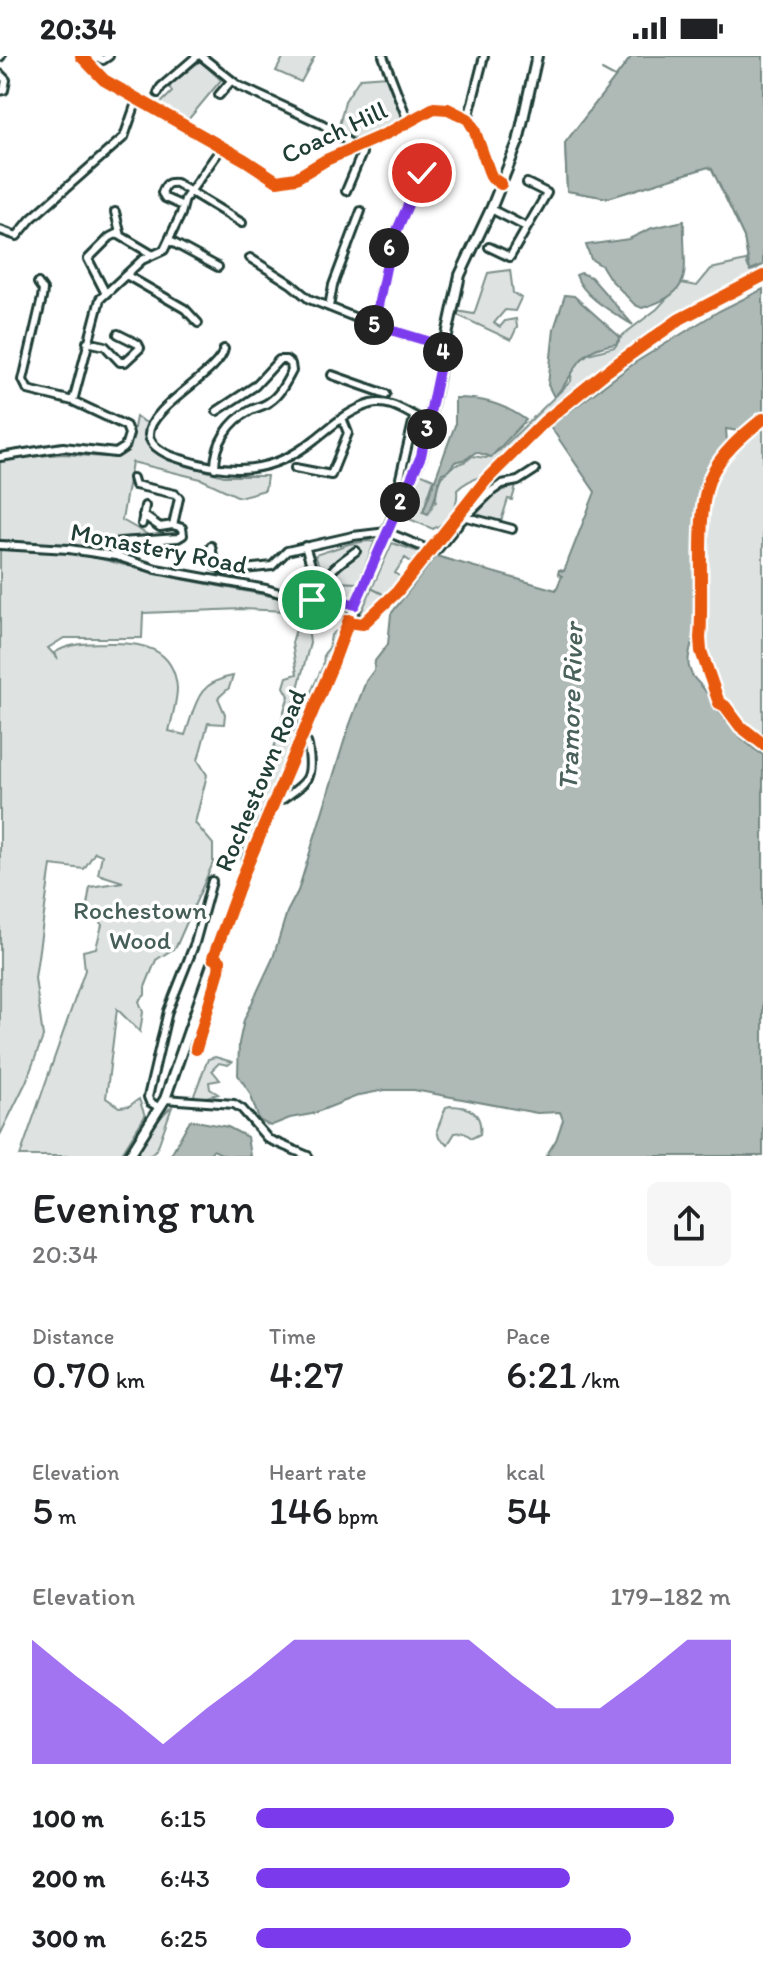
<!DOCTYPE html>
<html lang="en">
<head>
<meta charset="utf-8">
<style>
  :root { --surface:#fff; --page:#f6f6f6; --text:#202124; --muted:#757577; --accent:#7c3aed }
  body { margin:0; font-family:Itim,sans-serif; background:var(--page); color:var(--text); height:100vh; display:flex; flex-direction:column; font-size:30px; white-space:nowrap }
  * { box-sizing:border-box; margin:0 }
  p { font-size:26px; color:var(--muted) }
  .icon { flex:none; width:44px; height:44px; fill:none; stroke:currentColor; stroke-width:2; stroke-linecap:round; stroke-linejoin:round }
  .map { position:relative; height:1100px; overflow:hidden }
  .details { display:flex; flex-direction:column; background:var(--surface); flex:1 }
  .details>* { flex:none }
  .pin { position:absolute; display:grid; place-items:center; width:68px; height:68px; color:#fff; margin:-34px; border:4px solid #fff; border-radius:50%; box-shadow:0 2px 8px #0007 }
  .km { position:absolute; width:40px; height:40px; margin:-20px; border-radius:50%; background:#222; color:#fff; font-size:22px; line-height:40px; text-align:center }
  .round { display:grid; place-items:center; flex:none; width:84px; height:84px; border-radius:12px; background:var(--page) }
  .overview { display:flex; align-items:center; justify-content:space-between; height:136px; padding:0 32px }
  h1 { font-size:44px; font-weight:600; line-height:60px }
  .figures { display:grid; grid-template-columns:repeat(3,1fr); gap:12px; height:136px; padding:8px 32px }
  .figures div { display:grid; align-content:center }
  .figures b { font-size:40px; font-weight:600 }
  .figures small { font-size:22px; font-weight:400 }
  .figures p { font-size:22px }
  .chart { height:224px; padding:16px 32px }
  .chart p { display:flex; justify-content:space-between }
  .chart svg { width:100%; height:144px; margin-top:8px; fill:var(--accent); opacity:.7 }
  ul { padding:0 32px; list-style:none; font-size:26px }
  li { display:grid; grid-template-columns:128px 96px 1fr; align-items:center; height:60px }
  li i { height:20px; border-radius:10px; background:var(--accent) }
  .status { display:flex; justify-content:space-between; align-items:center; height:56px; padding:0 40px; background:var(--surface); direction:ltr }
  .status svg { height:22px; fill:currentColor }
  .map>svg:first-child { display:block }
  .green { fill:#dee3e2; stroke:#7e908b; stroke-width:2 }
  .water { fill:#afbab7; stroke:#758883; stroke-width:2 }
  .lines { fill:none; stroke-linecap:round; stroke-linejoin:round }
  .stream { stroke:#758883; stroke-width:2 }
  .minor-casing { stroke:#1f3d34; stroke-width:12 }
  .major-casing { stroke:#1f3d34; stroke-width:14 }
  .minor { stroke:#fff; stroke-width:6 }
  .major { stroke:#fff; stroke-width:8 }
  .cycleway-casing { stroke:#fff; stroke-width:17 }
  .cycleway { stroke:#e8590c; stroke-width:12 }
  .route-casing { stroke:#fff; stroke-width:16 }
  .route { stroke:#7c3aed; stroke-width:10 }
  .labels { text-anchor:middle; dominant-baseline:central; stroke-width:7; stroke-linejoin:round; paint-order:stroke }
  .street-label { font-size:26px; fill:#1f3d34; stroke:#fff }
  .park-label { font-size:26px; fill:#455e57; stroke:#fff }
  .water-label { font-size:28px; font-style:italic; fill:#4a625b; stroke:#fff }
</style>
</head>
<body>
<div class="status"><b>20:34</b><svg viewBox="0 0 49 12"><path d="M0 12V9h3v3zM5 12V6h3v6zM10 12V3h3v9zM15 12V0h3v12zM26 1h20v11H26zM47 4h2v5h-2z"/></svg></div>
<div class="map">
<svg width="763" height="1100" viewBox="0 0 763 1100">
  <rect width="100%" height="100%" fill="#fff"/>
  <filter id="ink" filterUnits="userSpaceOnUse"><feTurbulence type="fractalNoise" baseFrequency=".0125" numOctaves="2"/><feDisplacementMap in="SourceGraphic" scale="16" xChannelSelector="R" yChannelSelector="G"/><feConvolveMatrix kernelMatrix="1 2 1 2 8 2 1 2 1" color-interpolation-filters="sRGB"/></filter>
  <g filter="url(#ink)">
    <!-- green -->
    <path class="green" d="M284,0H315L301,26L276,15Z
      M632,0H763V209L749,215L763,213V217C684,252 611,305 546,362C528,378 512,401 494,414C481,423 470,421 457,434C459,451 448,466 433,473L402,460L420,417L434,423L423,455L436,446C436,430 439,419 454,410C462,406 466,407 472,400L486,402L500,394L571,325L572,314L576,308L588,298L615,291L623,279L657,253L681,227L697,230L711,213L746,205L749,213L744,181L712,113L708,111L608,142L567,135L565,87Z
      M200,5L221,24L188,64L160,48L172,36L169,30Z
      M387,20L403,63L356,84L338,74L345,45L360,22Z
      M510,214L513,237L521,242L515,255L505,254L494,267L500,271L505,265L516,263L517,271L511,284L455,258L456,255L474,258L488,217Z
      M136,361L149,368L147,388L167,404L224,420H267L265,434L239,441L201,423L132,406L122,464L152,481H116L113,495L0,484V403L63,398L117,402L130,393Z
      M763,363V682L760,686L740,670L725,650L719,647L700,589L706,435L720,404Z
      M516,430L512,444L508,443L501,465L498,467L476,459L495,437Z
      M368,485L377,486L375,496L354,542L328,541L310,529L321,514L315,499L349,488Z
      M392,487L426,498L417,510L405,502L395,517L404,524L397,536L363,568H356Z
      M0,493L81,498L176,522L291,544L289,555L242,553L143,557L142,582H64L48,592L58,603L54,597C71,586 89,588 108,587C142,586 174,592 177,632C177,645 172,662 169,675L185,679C196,649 196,626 233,620L229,632L218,642L225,658L224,668L208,667L198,704L207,719L195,767L213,788V807L176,891L156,904L145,931V939L139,945L143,956L140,976L117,953L106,1042L119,1051L129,1050L139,1043L145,1060L120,1100H20L85,914L83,895L96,892L102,869L87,849L90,831L123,826L98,818L102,799L95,796L84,813L51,809L35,922L43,981L26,1026L0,1079Z
      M307,563L310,587L292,655V677L323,610L324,598L329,592L331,579L340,572L329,613L237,826L247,772L254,769L261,759L259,753L249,750L255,734L268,721V713L275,708L279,696L273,694C281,675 281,659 289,640L284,631L287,621L297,618L292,587L298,566Z
      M215,1001L232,1006L228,1009L219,1007L212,1014L220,1024L209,1026L210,1033L218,1038L198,1043L193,1042L208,1003Z
      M450,1050C469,1050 483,1057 480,1078L472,1082L463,1076L455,1077L448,1088L439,1082L437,1074L446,1051Z
      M172,1051L157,1093L148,1100H135C145,1087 160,1057 172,1051Z"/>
    <!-- water -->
    <path class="water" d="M632,0H763V209L750,214L744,181L712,113L708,111L608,142L567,135L565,87Z
      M684,165C682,213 699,236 642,252L635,249L610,223L602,210L591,203L586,189L629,183L652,172Z
      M581,217L591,221L633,269C614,257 583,241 576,219Z
      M763,233V356L738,375L726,373L727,386C682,432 699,516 694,575C693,587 686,601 689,611C692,624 700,626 706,636C722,661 737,682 763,699V1100H546L556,1084L563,1064L560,1056L537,1057L414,1034H385L360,1039L312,1058L290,1062L270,1070L259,1064L250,1037L238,1019L239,987L244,964L273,902L287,856L298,835L346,679L366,625L374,614L375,605L388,588L391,558L436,500L556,534L562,520L558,518L559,514L564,515L595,436L550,370L636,306L719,255Z
      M565,239L574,240L620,281L616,288C573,293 581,314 554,341L548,329L554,273Z
      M455,342C482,342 504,348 526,364L491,401L476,396L466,403L455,406L448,415L442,417C435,432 437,445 428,458L423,456L455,369Z
      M190,1064L228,1071L247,1081L250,1100H226L213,1094L208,1100H170Z"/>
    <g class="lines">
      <!-- stream -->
      <path class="stream" d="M602,14L615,21
        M327,528L333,526L359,527
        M369,531L385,539
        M294,536L320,530"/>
      <defs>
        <path id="minor" d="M81,0L104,24L245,104L277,125L296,122L326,104L388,77L434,52L448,53L468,63L474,73L489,115L492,122L501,128
          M95,0L103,4L109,0
          M201,0L239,30L322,68L354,90
          M383,0L408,65
          M0,1L1,0
          M0,18L6,24L4,34L0,35
          M158,37L161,31L197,0
          M219,39L231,25
          M468,63L484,0
          M346,135L362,97L361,88
          M183,150L165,142L162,137C165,129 167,126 176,127L242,167
          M491,153L526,171
          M115,156L121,180
          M0,174L17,180L31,163L124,81L137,44
          M170,185L218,211
          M489,191L510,201L547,137L527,127
          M250,202L291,228L309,243L374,269L444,290
          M126,219L185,253L198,267
          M38,227L43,234L42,242L23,324L28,334L73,345
          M105,236L88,203L110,181L116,178L121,180L153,199
          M329,251L333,229L361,155
          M374,269L391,186L422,116
          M87,286L105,290L120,306H125L140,292L138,288L118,278
          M224,293C220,317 148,351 149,379C150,392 170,400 181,403C232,419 272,418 314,384C332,370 349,354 371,348C394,343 409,360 428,366
          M332,319L386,338
          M0,401L63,391L116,397L125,391L129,378L126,370L73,345L100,243L142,204L164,194L181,158L185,143L222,91
          M215,412C215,387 229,365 251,354C257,351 264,350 269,346C280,339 286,326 292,315L291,308L286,304H279L255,330L217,355
          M295,412L331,419L348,377L342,362
          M133,422L135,429L175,438L179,442L173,469
          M400,422L414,362
          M467,461L512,473
          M142,468L145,450
          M0,489L69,493L116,500L156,513L266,533L296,542L346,546L355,549
          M211,490L215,510L226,515L272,510L287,495L353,480L387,476L430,494H437L459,467L492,435L502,428L518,425L535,414
          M305,490L313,515
          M116,500L120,486L178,482L183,479L182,472L173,469L160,471L143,459
          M322,544C320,519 338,508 356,495
          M276,741L283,743C304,728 313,725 309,697C308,689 308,686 302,680
          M165,1043L234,1048L242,1053L268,1083L308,1100
          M160,1052L150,1046L148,1041L168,955L195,887L212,825"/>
        <path id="major" d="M129,1100L165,1043L244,817L332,610L378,494L421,400L460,219L491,153L518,86L537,0"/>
      </defs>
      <!-- minor casing -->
      <use href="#minor" class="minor-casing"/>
      <!-- major casing -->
      <use href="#major" class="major-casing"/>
      <!-- minor -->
      <use href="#minor" class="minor"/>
      <!-- major -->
      <use href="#major" class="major"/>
      <defs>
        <path id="cycleway" d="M81,0L104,24L245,104L277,125L296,122L326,104L388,77L434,52L448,53L468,63L474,73L489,115L492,122L501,128
          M763,363C743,379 720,398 710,422C695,458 704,540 700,582L701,595L719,647L725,650L740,670L763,688
          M348,566L363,568L397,536L486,424L544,366L607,315L680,263L763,220
          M196,993L219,914L220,905L213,902L244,817L332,610L349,564"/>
      </defs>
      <!-- cycleway casing -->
      <use href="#cycleway" class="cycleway-casing"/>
      <!-- cycleway -->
      <use href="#cycleway" class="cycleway"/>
    </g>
  </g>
  <g class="lines" filter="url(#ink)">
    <defs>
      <path id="route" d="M312,544L346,546L355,549L421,400L444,290L374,269L391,188L422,117"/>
    </defs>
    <!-- route casing -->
    <use href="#route" class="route-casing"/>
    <!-- route -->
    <use href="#route" class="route"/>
  </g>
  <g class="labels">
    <!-- street labels -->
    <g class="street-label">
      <text transform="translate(334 76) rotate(-25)">Coach Hill</text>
      <text transform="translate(159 492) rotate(11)">Monastery Road</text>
      <text transform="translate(260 724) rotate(-67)">Rochestown Road</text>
    </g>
    <!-- park labels -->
    <g class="park-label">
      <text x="140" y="854">Rochestown<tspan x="140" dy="30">Wood</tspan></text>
    </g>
    <!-- water labels -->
    <g class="water-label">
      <text transform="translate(570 651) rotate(-88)">Tramore River</text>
    </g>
  </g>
</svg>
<div class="pin" style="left:312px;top:544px;background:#1e9e55"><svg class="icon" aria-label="arrive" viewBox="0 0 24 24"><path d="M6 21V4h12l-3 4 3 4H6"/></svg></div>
<div class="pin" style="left:422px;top:117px;background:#d93025"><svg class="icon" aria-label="check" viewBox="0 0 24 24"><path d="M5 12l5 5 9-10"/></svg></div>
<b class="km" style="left:400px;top:446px">2</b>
<b class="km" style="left:427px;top:373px">3</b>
<b class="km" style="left:443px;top:296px">4</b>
<b class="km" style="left:374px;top:269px">5</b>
<b class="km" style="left:389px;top:192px">6</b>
</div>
<section class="details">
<div class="overview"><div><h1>Evening run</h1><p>20:34</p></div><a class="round"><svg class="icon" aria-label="share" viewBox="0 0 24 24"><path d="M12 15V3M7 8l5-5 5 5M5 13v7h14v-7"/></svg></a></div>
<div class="figures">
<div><p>Distance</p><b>0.70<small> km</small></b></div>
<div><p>Time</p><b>4:27</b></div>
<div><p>Pace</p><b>6:21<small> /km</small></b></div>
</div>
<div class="figures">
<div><p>Elevation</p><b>5<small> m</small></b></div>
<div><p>Heart rate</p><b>146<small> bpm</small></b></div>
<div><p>kcal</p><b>54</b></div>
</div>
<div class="chart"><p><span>Elevation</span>179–182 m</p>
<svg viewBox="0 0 160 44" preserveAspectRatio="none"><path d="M0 44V6L10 17L20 27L30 38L40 27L50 17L60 6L70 6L80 6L90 6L100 6L110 17L120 27L130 27L140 17L150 6L160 6V44z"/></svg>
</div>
<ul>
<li><b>100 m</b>6:15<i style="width:88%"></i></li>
<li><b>200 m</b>6:43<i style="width:66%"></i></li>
<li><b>300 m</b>6:25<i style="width:79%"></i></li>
</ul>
</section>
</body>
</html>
